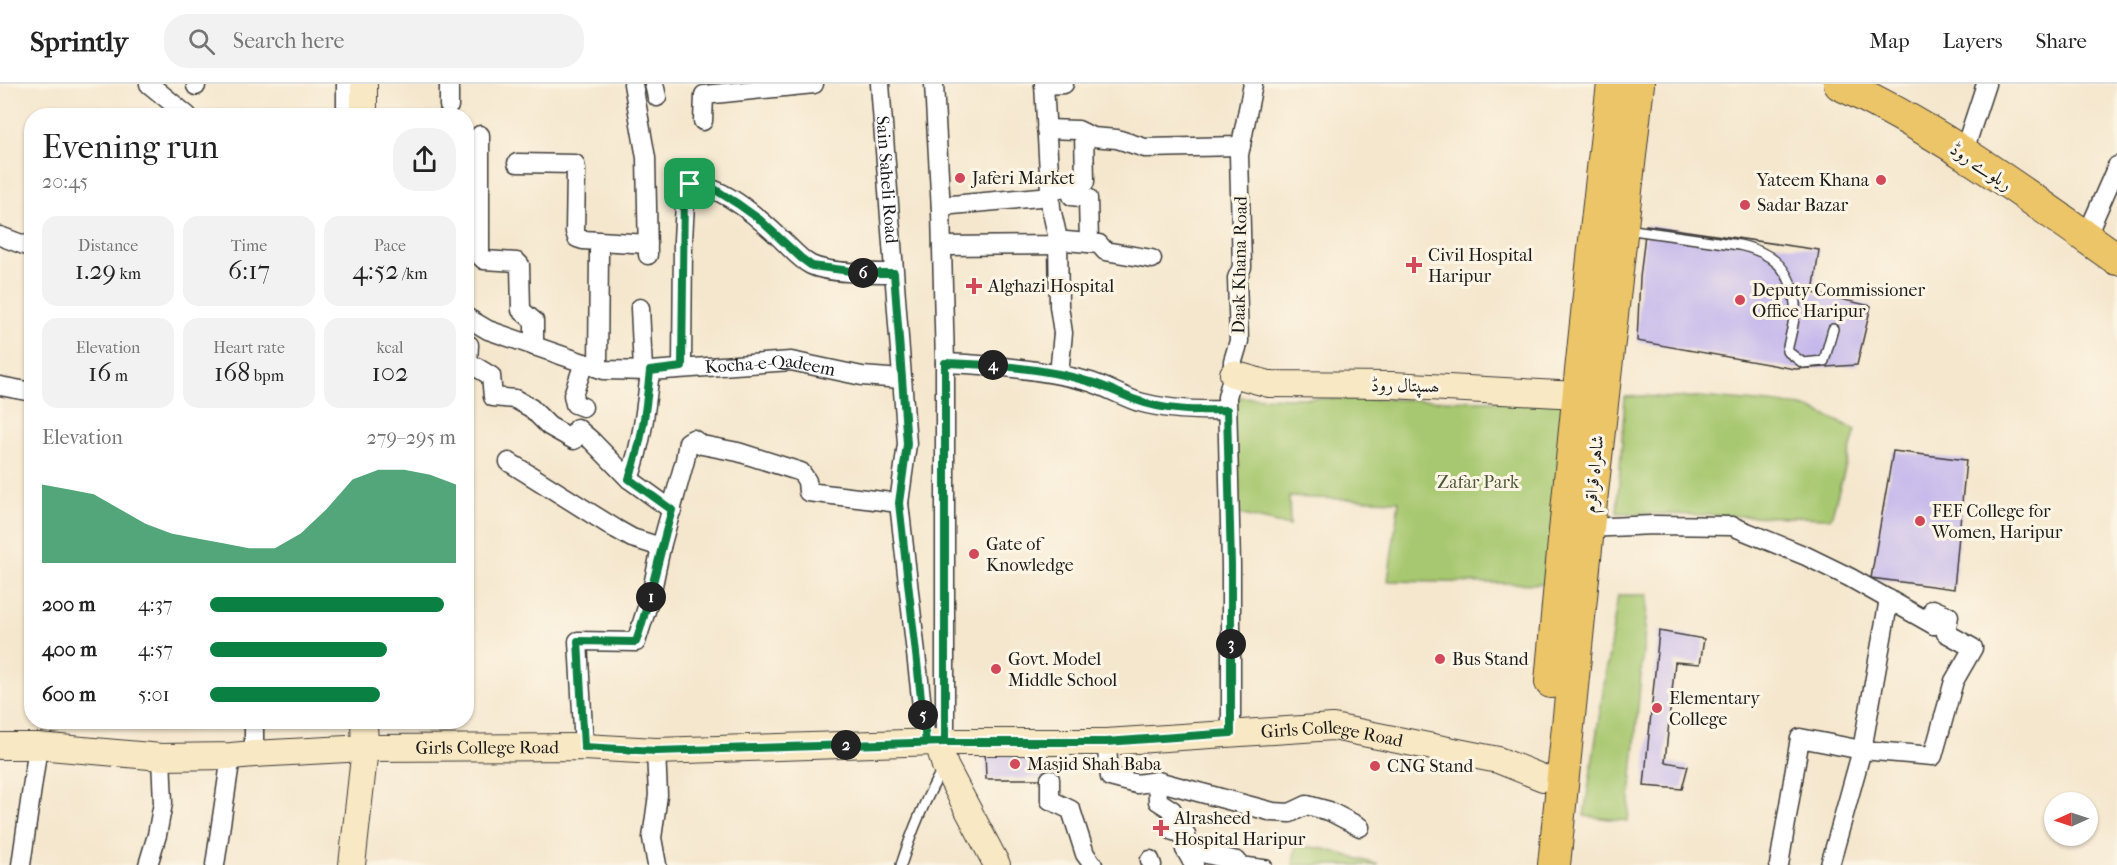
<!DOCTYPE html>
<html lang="en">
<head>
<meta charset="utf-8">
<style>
  :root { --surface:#fff; --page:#f2f2f2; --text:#222; --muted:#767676; --line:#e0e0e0; --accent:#0b8043 }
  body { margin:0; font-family:"IM FELL French Canon",Amiri,serif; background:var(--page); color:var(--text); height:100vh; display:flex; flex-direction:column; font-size:22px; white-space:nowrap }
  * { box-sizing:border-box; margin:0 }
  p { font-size:20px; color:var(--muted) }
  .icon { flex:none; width:33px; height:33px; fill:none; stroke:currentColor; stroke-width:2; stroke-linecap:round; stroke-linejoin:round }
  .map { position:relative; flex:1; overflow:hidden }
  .sheet { position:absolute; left:24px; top:24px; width:450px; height:621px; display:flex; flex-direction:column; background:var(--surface); border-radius:24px; box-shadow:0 2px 4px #0004 }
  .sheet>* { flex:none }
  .needle { width:39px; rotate:267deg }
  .controls { position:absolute; left:2044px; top:708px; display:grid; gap:12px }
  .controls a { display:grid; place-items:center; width:54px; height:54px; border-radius:50%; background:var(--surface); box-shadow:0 2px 4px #0004; font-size:30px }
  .pin { position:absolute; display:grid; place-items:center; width:51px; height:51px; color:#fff; margin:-26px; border-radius:12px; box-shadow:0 3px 9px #0006 }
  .km { position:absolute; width:30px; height:30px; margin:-15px; border-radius:50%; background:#222; color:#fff; font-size:16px; line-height:30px; text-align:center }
  .round { display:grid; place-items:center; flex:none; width:63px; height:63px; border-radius:24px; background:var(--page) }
  .head { display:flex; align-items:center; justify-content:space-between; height:102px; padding:0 18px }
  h1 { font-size:33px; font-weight:600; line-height:45px }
  .figures { display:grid; grid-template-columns:repeat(3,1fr); gap:9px; height:102px; padding:6px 18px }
  .figures div { display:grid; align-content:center; border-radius:15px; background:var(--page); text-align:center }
  .figures b { font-size:26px; font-weight:600 }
  .figures small { font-size:16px; font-weight:400 }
  .figures p { font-size:16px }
  .chart { height:168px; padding:12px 18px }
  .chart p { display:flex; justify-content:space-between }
  .chart svg { width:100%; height:108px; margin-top:6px; fill:var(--accent); opacity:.7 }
  ul { padding:0 18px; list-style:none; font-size:20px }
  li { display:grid; grid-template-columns:96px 72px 1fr; align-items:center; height:45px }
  li i { height:15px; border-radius:8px; background:var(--accent) }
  header { display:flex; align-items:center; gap:36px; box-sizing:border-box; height:84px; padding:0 30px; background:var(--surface); border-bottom:2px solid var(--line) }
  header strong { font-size:28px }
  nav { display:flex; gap:33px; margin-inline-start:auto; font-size:21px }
  .search { width:420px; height:54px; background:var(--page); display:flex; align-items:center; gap:15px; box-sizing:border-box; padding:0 21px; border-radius:24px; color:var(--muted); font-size:22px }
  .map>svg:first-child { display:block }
  .green { fill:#a7c870; stroke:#627246; stroke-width:1.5 }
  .building { fill:#c4b7ec }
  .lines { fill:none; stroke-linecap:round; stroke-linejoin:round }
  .lane-casing { stroke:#3d3a37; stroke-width:12 }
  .street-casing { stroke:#3d3a37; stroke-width:21 }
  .secondary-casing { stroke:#3d3a37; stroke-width:28 }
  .highway-casing { stroke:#3d3a37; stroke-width:34 }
  .lane { stroke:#fff; stroke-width:9 }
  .street { stroke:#fff; stroke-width:18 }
  .secondary { stroke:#f8e8c3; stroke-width:26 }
  .highway { stroke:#edc569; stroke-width:32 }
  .route-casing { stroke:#fff; stroke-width:12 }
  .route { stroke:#0b8043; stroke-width:8 }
  .poi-dot { fill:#d1495b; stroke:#fcf5e5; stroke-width:2 }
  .labels { text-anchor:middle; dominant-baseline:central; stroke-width:6; stroke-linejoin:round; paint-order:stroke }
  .street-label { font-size:18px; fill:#1c1c1c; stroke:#fcf5e5 }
  .poi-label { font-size:18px; fill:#1c1c1c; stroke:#fcf5e5; text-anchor:start }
  .park-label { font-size:18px; fill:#4d5839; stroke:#fcf5e5 }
</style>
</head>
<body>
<header>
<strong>Sprintly</strong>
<div class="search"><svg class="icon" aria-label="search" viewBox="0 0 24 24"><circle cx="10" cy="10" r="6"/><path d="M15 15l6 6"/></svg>Search here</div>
<nav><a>Map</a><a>Layers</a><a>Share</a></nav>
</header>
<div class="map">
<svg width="2117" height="781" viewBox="0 0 2117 781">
  <rect width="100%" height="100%" fill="#fcf5e5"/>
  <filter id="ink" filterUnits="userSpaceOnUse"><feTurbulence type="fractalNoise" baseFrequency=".0167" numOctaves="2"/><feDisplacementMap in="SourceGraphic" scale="12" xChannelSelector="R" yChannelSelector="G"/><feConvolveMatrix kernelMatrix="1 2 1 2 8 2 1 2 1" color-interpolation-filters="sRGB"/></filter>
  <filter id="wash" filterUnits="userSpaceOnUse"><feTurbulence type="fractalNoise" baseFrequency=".008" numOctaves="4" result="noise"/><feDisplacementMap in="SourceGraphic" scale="24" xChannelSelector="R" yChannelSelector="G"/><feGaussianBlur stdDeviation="1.35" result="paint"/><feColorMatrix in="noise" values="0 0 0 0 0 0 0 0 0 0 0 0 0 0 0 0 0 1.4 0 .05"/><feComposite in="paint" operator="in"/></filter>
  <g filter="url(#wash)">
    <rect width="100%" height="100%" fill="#f5e7ce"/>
    <!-- green -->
    <path class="green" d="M1644,312L1671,314L1699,313L1793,321L1814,326L1856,346L1831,434L1617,429L1625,313Z
      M1229,313L1567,318L1549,500L1388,497L1399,417L1289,413L1290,442L1230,428Z
      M1618,511H1648L1628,737L1584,732Z
      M1296,761L1325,765L1379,781H1293Z"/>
    <g id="blocks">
      <!-- building -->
      <path class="building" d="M1646,141L1819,166L1813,209L1871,222L1857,281L1795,285L1637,257L1640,194Z
        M1893,367L1966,376L1954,505L1871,494Z
        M1659,547L1704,555L1700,580L1675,578L1665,678L1688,682L1682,705L1644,702Z
        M1041,664L1050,695H986L985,665Z"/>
    </g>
  </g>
  <g filter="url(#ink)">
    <use href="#blocks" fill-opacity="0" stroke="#3d3a37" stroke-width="1.5"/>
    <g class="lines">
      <defs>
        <path id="lane" d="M1626,145L1739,161C1772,168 1792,185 1795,220C1796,235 1790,252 1787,267L1803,279L1824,277L1833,245
          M1237,777L1267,781
          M901,781C912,747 925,715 943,684"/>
        <g id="street">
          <path d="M149,0L188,32"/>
          <path d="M196,0V2"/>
          <path d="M346,0V32"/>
          <path d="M633,0L646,74L648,171"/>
          <path d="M654,0L657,13"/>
          <path id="s1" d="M880,0L907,360L899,419L926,658"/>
          <path d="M934,0L941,127L945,279V658"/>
          <path d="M1044,0L1051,124L1058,155L1059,222L1063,249L1059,290"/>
          <path d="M1044,1L1064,0"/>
          <path d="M449,22V0"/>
          <path d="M703,37L704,11L814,0"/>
          <path d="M1046,45L1078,46L1092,53L1117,55L1145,64L1241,62"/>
          <path d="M1084,49L1085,98"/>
          <path d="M480,51V172L484,176L517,178L520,181L521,226L534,237V262"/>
          <path d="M1963,70L1986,0"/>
          <path d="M517,79L575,80L576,86L575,148L577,154L583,156L648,160"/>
          <path d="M1051,105L1071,104L1072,112L1088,114L1089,159"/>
          <path d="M941,122L1051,112"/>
          <path d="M0,152L32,164"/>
          <path d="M2086,153L2117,82"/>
          <path d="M942,162L1058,161L1066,157L1099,160L1105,167L1152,175"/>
          <path d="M640,224L643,286"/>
          <path id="s2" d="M466,233L488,246L604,286L650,287L791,277L862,292L902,295"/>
          <path d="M466,260L469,261L468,278L491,292L493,313L515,315L531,324L549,342L574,356L577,344L592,357L629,395L672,426"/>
          <path d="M945,279C993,281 1041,285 1087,297C1105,302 1121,312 1139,318C1168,326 1197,327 1227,326"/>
          <path d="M682,283L683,156L686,101C718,97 758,133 780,154C790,163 799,175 811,181C830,190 872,189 893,189"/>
          <path d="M598,284L599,167"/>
          <path d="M0,302L32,308"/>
          <path d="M583,323L575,320L573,311L584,279"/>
          <path d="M509,378L616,445L632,454L661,463"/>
          <path d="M629,395C642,360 646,324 650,287"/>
          <path d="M1588,444L1653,441L1732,442L1806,472L1849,493L1934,541"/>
          <path d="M1231,649V481L1227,313L1233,290V277L1239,257L1237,194L1242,183L1239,71L1253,0"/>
          <path d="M1106,658L1110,693L1137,700L1157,697L1273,728L1290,729L1307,721L1329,727L1360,743"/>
          <path d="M584,663L578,557L636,558L651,511L661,463L685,376L688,358L693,355L702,361L738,368L801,388L807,397L808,408L899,419"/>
          <path d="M656,667L658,711L652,754L657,781"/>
          <path d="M254,670V638"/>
          <path d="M1050,695V716L1071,726L1085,770L1093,781"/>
          <path d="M1157,697L1158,717L1172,726L1173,747L1186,750L1185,765L1194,781"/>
          <path d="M1185,765L1237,777L1239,781"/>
          <path d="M1150,776L1152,781"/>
          <path d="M21,781L38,662"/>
          <path d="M148,781L157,751L163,719L161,673"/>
          <path d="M215,781L231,672"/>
          <path d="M1779,781L1800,654L1862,666L1933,672L1954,597L1973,564L1946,549L1949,532L1933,525L1934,541"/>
          <path d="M1830,781L1862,666L1889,515"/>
        </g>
        <g id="secondary">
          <path d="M364,32V0"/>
          <path d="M1233,290L1269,300L1392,301L1577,311"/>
          <path d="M938,658L945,682L997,781"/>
          <path id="s3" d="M0,662H38L161,673L231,672L254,670L365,664L584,663L656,667L938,658H1106L1333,643L1498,676L1543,694"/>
          <path d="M352,781L365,664L364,638"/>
        </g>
        <path id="highway" d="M1840,0C1939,46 2028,112 2117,175
          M1551,598C1569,398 1589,199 1613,0
          M1554,781L1588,444L1638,0"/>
      </defs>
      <!-- lane casing -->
      <use href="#lane" class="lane-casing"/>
      <!-- street casing -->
      <use href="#street" class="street-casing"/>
      <!-- secondary casing -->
      <use href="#secondary" class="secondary-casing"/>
      <!-- highway casing -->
      <use href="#highway" class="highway-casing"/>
      <!-- lane -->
      <use href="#lane" class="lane"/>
      <!-- street -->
      <use href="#street" class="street"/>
      <!-- secondary -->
      <use href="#secondary" class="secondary"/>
      <!-- highway -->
      <use href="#highway" class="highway"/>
    </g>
  </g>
  <g class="lines" filter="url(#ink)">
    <defs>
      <path id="route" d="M690,100H686L684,104L682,283L650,287C646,324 642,360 629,395L672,426C659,470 651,514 636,558L578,557L584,663L656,667L945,658H1106L1231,649V481L1227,326C1197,327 1165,327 1136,316C1121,311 1106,302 1090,298C1043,283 993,281 945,279V658H926L899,419L907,360L894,189H866L812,182L801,174L759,135L738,120L711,103L690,100"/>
    </defs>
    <!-- route casing -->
    <use href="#route" class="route-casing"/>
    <!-- route -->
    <use href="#route" class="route"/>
  </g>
  <!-- markers -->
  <g class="poi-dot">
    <circle cx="960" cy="94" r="6"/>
    <circle cx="1881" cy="96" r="6"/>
    <circle cx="1745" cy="121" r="6"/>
    <path d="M1411 172h6v6h6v6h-6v6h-6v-6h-6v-6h6z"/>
    <path d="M971 193h6v6h6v6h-6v6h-6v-6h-6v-6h6z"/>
    <circle cx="1740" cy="216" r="6"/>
    <circle cx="1920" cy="437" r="6"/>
    <circle cx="974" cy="470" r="6"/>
    <circle cx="1440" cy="575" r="6"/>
    <circle cx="996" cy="585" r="6"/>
    <circle cx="1657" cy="624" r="6"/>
    <circle cx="1015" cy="680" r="6"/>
    <circle cx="1375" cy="682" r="6"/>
    <path d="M1158 735h6v6h6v6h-6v6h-6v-6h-6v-6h6z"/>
  </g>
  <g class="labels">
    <!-- street labels -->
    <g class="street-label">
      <text transform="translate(1981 83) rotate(34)">ریلوے روڈ</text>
      <text stroke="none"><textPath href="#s1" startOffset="96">Sain Saheli Road</textPath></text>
      <text transform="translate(1240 181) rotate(-89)">Daak Khana Road</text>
      <text stroke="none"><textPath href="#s2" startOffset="315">Kocha-e-Qadeem</textPath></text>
      <text transform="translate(1405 302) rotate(1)">ھسپتال روڈ</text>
      <text transform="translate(1594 390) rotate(-84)">شاہراہ قراقرم</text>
      <text stroke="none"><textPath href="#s3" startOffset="1334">Girls College Road</textPath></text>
      <text stroke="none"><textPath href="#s3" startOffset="488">Girls College Road</textPath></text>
    </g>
    <!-- poi labels -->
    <g class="poi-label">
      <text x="972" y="94">Jaferi Market</text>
      <text x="1869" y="96" text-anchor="end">Yateem Khana</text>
      <text x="1757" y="121">Sadar Bazar</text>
      <text x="1428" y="171">Civil Hospital<tspan x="1428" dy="21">Haripur</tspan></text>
      <text x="988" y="202">Alghazi Hospital</text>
      <text x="1752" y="206">Deputy Commissioner<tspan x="1752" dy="21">Office Haripur</tspan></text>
      <text x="1932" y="427">FEF College for<tspan x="1932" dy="21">Women, Haripur</tspan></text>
      <text x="986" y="460">Gate of<tspan x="986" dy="21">Knowledge</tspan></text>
      <text x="1008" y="575">Govt. Model<tspan x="1008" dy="21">Middle School</tspan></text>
      <text x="1452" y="575">Bus Stand</text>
      <text x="1669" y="614">Elementary<tspan x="1669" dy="21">College</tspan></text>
      <text x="1027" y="680">Masjid Shah Baba</text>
      <text x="1387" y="682">CNG Stand</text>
      <text x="1174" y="734">Alrasheed<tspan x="1174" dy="21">Hospital Haripur</tspan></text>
    </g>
    <!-- park labels -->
    <g class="park-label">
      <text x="1478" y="398">Zafar Park</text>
    </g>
  </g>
</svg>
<div class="controls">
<a><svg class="needle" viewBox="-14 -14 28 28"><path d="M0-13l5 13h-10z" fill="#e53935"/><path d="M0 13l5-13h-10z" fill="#767676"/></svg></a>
</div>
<div class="pin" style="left:690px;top:100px;background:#1e9e55"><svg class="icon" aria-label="arrive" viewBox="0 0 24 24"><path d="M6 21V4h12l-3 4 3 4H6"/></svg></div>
<b class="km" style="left:651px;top:513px">1</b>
<b class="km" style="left:846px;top:661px">2</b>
<b class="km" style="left:1231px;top:560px">3</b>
<b class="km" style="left:993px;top:281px">4</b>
<b class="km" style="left:923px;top:631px">5</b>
<b class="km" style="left:863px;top:189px">6</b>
<section class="sheet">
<div class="head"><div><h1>Evening run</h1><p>20:45</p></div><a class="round"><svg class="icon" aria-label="share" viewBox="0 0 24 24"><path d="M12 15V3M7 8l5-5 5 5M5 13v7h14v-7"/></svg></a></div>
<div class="figures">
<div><p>Distance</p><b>1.29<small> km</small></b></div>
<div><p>Time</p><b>6:17</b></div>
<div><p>Pace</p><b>4:52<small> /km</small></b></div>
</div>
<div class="figures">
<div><p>Elevation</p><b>16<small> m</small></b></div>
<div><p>Heart rate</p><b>168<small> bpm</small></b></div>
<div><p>kcal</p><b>102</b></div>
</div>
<div class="chart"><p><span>Elevation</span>279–295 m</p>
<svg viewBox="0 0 160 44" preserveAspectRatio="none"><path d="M0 44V12L10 14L20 16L30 22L40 28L50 32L60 34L70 36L80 38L90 38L100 32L110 22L120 10L130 6L140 6L150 8L160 12V44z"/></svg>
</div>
<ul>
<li><b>200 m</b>4:37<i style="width:95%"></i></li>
<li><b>400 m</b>4:57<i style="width:72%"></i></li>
<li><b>600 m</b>5:01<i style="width:69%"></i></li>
</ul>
</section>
</div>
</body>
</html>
